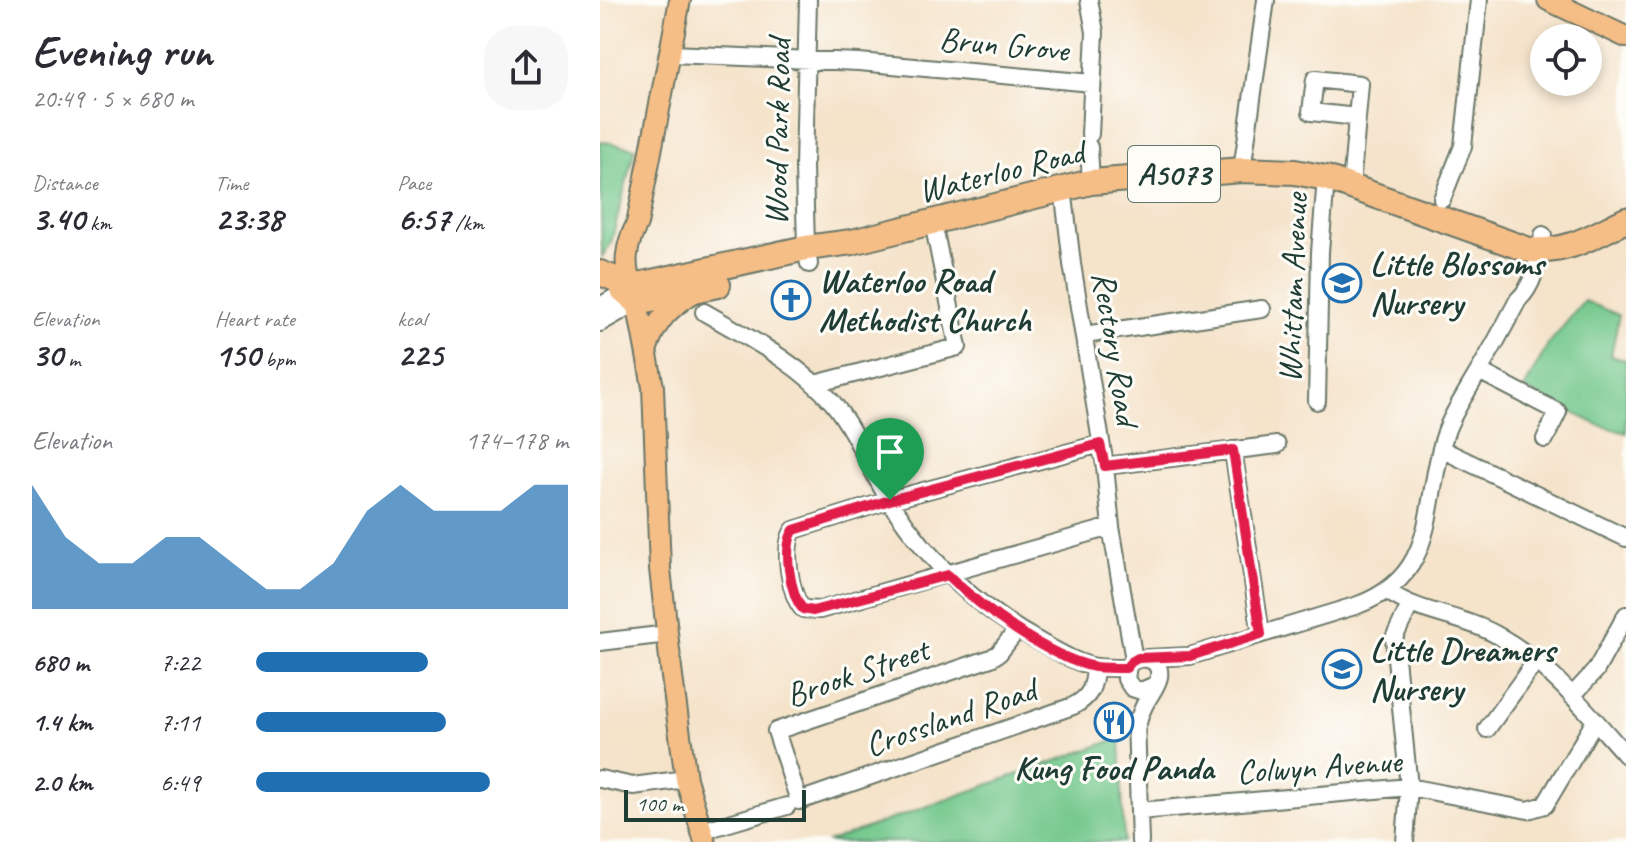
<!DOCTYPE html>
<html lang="en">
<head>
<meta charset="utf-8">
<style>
  :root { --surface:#fff; --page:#f7f7f7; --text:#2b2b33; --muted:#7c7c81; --accent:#1f6fb2 }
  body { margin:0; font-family:Caveat,sans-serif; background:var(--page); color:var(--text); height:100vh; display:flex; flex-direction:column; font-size:30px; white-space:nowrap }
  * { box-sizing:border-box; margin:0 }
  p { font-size:26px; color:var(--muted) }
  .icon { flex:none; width:44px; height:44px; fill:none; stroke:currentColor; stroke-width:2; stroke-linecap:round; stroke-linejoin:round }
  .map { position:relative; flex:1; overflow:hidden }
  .panel { display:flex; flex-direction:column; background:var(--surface); width:600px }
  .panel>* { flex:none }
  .controls { position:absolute; left:930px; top:24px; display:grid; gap:16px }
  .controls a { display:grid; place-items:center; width:72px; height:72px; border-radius:50%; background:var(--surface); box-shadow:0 4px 12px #0003; font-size:40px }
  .scale { position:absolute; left:24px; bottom:20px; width:182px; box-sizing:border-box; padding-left:8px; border:4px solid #1f3d34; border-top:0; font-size:22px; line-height:28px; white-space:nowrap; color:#1f3d34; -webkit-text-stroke:6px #fdfcf7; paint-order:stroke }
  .pin { position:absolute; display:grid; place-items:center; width:68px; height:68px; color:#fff; margin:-82px -34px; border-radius:50% 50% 50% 0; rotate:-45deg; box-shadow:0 0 8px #0007 }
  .pin .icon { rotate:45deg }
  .round { display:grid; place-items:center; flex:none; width:84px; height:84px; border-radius:32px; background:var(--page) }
  .overview { display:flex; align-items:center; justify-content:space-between; height:136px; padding:0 32px }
  h1 { font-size:44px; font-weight:700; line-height:60px }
  .metrics { display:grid; grid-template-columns:repeat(3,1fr); gap:12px; height:136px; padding:8px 32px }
  .metrics div { display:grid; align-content:center }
  .metrics b { font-size:34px; font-weight:700 }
  .metrics small { font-size:22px; font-weight:400 }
  .metrics p { font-size:22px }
  .chart { height:224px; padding:16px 32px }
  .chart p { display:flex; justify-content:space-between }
  .chart svg { width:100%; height:144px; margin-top:8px; fill:var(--accent); opacity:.7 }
  ul { padding:0 32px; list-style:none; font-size:26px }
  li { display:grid; grid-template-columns:128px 96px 1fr; align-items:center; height:60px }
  li i { height:20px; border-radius:10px; background:var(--accent) }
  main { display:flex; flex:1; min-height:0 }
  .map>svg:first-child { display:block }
  .green { fill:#72c78b; stroke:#488260; stroke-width:2 }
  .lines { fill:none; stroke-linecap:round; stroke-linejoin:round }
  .minor-casing { stroke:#6a7768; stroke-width:20 }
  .major-casing { stroke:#6a7768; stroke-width:24 }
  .highway-casing { stroke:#6a7768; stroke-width:28 }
  .minor { stroke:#fff; stroke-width:16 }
  .major { stroke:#f6be87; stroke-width:20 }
  .highway { stroke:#f6be87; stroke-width:24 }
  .route-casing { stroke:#fff; stroke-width:16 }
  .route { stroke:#e11d48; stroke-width:10 }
  .labels { text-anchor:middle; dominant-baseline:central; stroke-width:6; stroke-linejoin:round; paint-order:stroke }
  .shield { fill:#fdfcf7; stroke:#62766e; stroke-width:2 }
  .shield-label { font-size:32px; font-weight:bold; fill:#1f3d34 }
  .street-label { font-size:34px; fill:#1f3d34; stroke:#fdfcf7 }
  .poi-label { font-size:34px; font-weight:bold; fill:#1f3d34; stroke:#fdfcf7; text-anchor:start }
</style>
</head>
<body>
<main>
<section class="panel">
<div class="overview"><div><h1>Evening run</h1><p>20:49 · 5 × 680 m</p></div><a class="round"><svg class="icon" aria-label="share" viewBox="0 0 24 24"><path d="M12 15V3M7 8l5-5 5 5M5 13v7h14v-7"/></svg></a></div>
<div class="metrics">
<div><p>Distance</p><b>3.40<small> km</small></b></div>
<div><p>Time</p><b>23:38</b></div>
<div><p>Pace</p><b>6:57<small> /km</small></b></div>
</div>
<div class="metrics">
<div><p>Elevation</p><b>30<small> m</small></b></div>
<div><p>Heart rate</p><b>150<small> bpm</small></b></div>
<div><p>kcal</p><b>225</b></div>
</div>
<div class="chart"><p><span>Elevation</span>174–178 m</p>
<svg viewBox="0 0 160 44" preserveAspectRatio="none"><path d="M0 44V6L10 22L20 30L30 30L40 22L50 22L60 30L70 38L80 38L90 30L100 14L110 6L120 14L130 14L140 14L150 6L160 6V44z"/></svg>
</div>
<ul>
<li><b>680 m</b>7:22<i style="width:55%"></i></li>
<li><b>1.4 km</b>7:11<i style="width:61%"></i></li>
<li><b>2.0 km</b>6:49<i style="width:75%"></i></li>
</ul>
</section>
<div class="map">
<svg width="1026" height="842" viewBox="0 0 1026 842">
  <rect width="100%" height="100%" fill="#fdfcf7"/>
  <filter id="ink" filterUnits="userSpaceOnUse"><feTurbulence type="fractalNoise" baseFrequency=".0125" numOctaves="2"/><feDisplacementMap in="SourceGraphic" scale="16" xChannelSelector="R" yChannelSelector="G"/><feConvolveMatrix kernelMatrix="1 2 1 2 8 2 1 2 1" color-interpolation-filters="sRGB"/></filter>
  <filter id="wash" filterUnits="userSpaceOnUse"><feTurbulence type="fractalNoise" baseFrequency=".006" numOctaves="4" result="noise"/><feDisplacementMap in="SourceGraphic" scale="32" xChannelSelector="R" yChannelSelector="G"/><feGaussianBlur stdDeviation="1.8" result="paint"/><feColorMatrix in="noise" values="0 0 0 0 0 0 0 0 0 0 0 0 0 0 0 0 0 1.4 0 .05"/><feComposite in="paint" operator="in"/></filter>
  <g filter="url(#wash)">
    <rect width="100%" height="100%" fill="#f5e3ca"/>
    <!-- green -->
    <path class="green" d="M0,141L35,148L11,243L2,257Z
      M984,301L1019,315L1011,356L1026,360V433L996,424L924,389L947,346Z
      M520,738L524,842H227Z"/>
  </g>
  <g filter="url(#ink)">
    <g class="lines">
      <defs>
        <path id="minor" d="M208,0L204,167L206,248L209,264
          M489,0L495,32L490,134
          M71,54L259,62L492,83
          M489,147L491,182
          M642,170L666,0
          M751,187L760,84L715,79L711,112L757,117
          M463,188L472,264L505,466L511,527L534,660
          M842,199L863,146L879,0
          M0,306L33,287
          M104,312C149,338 199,363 233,403C257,433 270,470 291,503C331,564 376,607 440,642C458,652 476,663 496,667C506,668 516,668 526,668
          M0,323L37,302
          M484,335L662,309
          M879,371L958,412L945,439
          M215,384L358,347L333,222
          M717,401L720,252L726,178
          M500,444L290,500L194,530C182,545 190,597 203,609L220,610L511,527
          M841,449L1026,538
          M633,450L661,634
          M505,466L677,445
          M787,591C822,615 858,614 895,634C948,662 986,711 1026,755
          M417,630L399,653L391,658L176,731L199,801L473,706C491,697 494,686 495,667
          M0,642L68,634
          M547,658L590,656L758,605C841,574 822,503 845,435C850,418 861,402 870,386C887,358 903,329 918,300C935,285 939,256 943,235
          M972,696L996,670L1026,615
          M536,720L540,842
          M887,729L936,661
          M536,731C538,722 540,714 544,706C548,697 557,687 559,677C562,657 539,654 528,665L526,679L532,688L541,691L555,685
          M0,779L33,786L86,779
          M540,811L809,787L928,810L945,805L995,721
          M102,831L187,806
          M805,842L809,787L794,638L810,605"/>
        <path id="major" d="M80,0L37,224C27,243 21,268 34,286L53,387L60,569L72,677L86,779L105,842
          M948,0L1026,37
          M47,348C56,320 70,307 94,292"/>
        <path id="highway" d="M0,273L34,286L206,248L252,242L491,182L642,170L695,172L726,178L929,250C969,253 992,236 1026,220
          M22,289L37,302L118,285"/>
      </defs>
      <!-- minor casing -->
      <use href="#minor" class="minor-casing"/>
      <!-- major casing -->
      <use href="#major" class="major-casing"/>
      <!-- highway casing -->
      <use href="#highway" class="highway-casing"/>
      <!-- minor -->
      <use href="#minor" class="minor"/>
      <!-- major -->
      <use href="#major" class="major"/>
      <!-- highway -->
      <use href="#highway" class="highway"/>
    </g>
  </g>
  <g class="lines" filter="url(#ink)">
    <defs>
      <path id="route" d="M500,444L505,466L633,450L661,634L590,656L538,658L531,662L526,668C516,668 505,668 495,667C449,658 381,608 348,575L213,611L203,609C190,596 182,545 194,530L290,500Z"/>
    </defs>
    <!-- route casing -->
    <use href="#route" class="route-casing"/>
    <!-- route -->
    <use href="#route" class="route"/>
  </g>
  <!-- icons -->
  <defs>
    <symbol id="school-ring" viewBox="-11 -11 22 22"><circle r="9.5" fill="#fdfcf7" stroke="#1f6fb2" stroke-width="1.5"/><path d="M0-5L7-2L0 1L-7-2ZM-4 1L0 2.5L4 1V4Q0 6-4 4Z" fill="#1f6fb2"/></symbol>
    <symbol id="church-ring" viewBox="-11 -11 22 22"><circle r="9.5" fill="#fdfcf7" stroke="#1f6fb2" stroke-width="1.5"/><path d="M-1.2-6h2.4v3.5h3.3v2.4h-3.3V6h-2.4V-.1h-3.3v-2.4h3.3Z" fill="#1f6fb2"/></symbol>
    <symbol id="restaurant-ring" viewBox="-11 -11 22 22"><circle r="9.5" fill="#fdfcf7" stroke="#1f6fb2" stroke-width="1.5"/><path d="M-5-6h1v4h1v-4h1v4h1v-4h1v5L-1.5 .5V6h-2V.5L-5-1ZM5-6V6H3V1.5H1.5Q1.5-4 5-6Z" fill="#1f6fb2"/></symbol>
  </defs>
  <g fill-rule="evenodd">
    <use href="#school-ring" x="720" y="261" width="44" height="44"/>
    <use href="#church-ring" x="169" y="278" width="44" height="44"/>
    <use href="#school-ring" x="720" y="647" width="44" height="44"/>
    <use href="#restaurant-ring" x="492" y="700" width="44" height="44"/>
  </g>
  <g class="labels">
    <!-- shield labels -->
    <rect class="shield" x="528" y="146" width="92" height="56" rx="6"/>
    <g class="shield-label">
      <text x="574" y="174">A5073</text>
    </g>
    <!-- street labels -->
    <g class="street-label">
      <text transform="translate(404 44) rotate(5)">Brun Grove</text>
      <text transform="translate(177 132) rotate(-89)">Wood Park Road</text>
      <text transform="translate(401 171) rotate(-14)">Waterloo Road</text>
      <text transform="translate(692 288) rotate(-88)">Whittam Avenue</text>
      <text transform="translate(516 348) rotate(81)">Rectory Road</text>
      <text transform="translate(257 672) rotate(-19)">Brook Street</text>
      <text transform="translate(350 717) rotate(-19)">Crossland Road</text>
      <text transform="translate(719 766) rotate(-4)">Colwyn Avenue</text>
    </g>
    <!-- poi labels -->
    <g class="poi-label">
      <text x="770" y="263">Little Blossoms<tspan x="770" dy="39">Nursery</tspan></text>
      <text x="219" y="280">Waterloo Road<tspan x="219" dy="39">Methodist Church</tspan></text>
      <text x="770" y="649">Little Dreamers<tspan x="770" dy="39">Nursery</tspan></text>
      <text x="514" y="767" text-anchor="middle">Kung Food Panda</text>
    </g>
  </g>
</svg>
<div class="controls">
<a><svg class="icon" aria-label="locate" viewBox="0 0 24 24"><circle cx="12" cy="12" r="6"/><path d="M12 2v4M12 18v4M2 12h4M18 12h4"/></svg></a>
</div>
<div class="scale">100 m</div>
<div class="pin" style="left:290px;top:500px;background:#1e9e55"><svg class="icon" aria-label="arrive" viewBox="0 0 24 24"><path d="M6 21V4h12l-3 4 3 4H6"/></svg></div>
</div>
</main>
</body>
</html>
